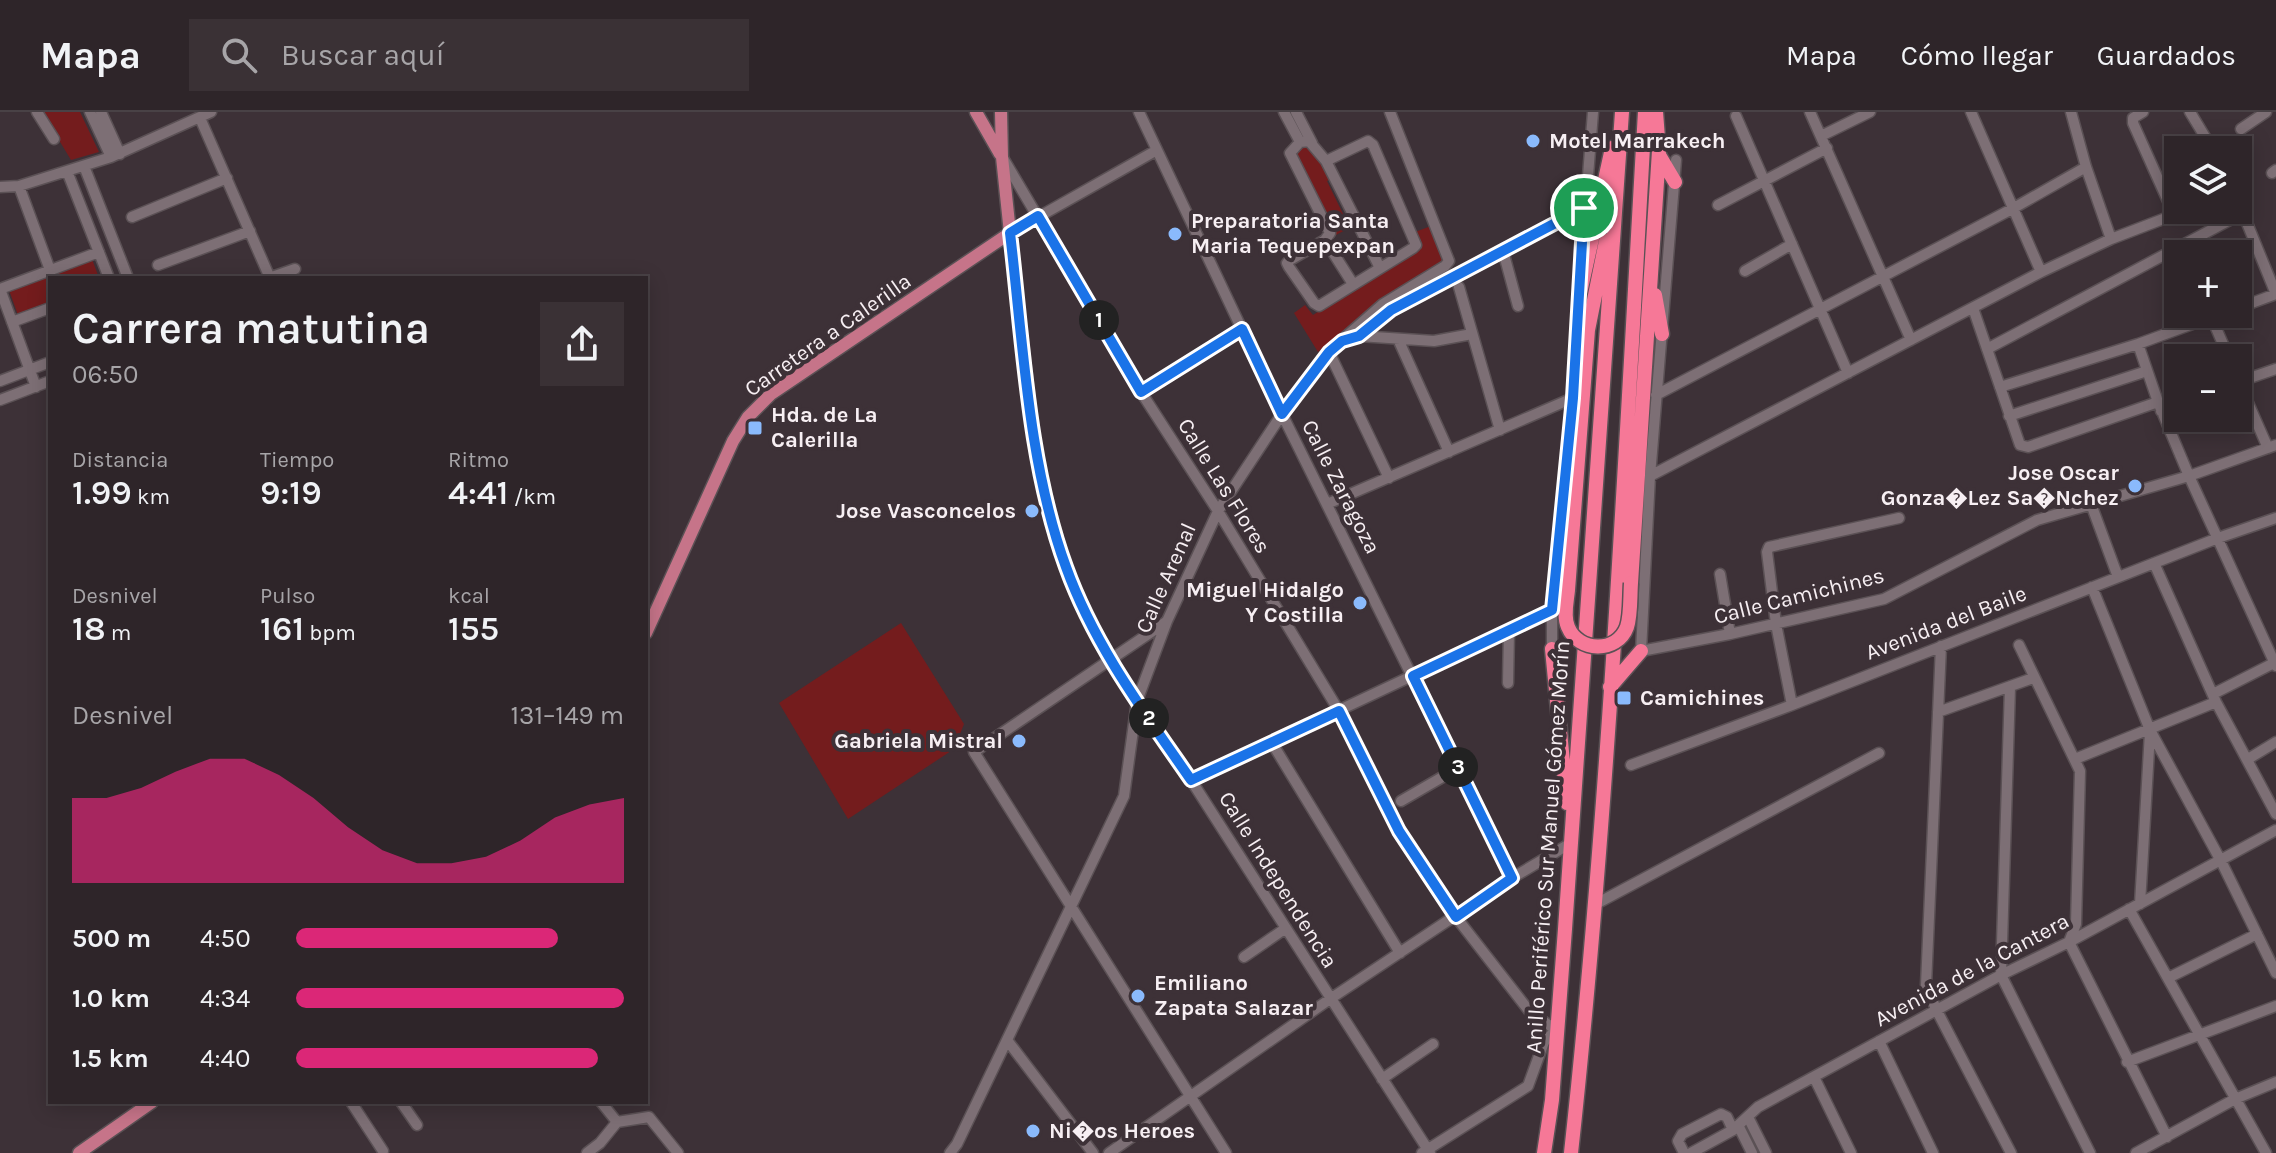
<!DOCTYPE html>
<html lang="es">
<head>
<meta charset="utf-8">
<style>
  :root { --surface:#2e2529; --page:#3a3135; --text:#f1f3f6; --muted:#a7a5a8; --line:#494246; --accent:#db2777 }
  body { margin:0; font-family:Karla,sans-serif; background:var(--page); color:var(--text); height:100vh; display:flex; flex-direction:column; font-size:30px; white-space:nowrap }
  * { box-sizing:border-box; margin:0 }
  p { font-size:26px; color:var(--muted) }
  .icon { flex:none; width:44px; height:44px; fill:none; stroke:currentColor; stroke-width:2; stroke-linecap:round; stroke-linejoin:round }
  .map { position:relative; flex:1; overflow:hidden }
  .details { position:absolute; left:48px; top:164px; width:600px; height:828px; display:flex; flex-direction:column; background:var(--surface); border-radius:0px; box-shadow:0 4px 20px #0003,0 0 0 2px var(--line) }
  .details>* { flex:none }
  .tools { position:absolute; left:2164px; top:24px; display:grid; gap:16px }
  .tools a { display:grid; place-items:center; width:88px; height:88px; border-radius:0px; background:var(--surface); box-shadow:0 4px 20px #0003,0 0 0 2px var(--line); font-size:40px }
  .pin { position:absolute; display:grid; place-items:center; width:68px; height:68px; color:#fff; margin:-34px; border:4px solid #fff; border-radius:50%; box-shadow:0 2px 8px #0007 }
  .km { position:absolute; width:40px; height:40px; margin:-20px; border-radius:50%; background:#222; color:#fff; font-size:22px; line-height:40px; text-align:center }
  .round { display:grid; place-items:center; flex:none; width:84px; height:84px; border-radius:0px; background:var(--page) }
  .summary { display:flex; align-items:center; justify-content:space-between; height:136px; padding:0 24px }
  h1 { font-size:44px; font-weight:600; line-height:60px }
  .stats { display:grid; grid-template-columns:repeat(3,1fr); gap:12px; height:136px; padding:8px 24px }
  .stats div { display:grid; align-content:center }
  .stats b { font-size:34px; font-weight:600 }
  .stats small { font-size:22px; font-weight:400 }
  .stats p { font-size:22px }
  .chart { height:224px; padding:16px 24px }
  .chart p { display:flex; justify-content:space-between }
  .chart svg { width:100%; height:144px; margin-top:8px; fill:var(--accent); opacity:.7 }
  ul { padding:0 24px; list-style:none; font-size:26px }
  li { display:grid; grid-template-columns:128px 96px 1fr; align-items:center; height:60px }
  li i { height:20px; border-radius:10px; background:var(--accent) }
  header { display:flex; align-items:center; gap:48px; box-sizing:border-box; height:112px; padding:0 40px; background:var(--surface); border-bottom:2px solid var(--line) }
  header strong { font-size:38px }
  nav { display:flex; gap:44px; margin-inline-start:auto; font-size:28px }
  .search { width:560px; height:72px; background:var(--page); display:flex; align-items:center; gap:20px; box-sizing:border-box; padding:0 28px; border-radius:0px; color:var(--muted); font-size:30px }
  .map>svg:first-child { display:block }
  .green { fill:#741c1d }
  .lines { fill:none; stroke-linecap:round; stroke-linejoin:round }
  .minor-casing { stroke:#5b5155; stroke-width:13 }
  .major-casing { stroke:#5b5155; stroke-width:15 }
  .highway-casing { stroke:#5b5155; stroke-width:17 }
  .minor { stroke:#7d6f75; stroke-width:10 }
  .major { stroke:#c67489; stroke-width:12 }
  .highway { stroke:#f67897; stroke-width:14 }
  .highway-bridge-casing { stroke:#5b5155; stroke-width:17; stroke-linecap:butt }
  .highway-bridge { stroke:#f67897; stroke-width:14 }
  .route-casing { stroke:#fff; stroke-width:16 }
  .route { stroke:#1a73e8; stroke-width:10 }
  .poi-dot { fill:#8abafc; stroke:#3d3137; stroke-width:3 }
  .labels { text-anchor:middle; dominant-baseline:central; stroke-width:8; stroke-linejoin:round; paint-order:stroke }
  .poi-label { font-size:22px; font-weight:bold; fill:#f7eff3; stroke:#3d3137; text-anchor:start }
  .street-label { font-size:22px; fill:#f7eff3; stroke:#3d3137 }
</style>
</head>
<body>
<header>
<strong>Mapa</strong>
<div class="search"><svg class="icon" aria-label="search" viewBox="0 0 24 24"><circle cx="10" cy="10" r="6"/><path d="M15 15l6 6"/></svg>Buscar aquí</div>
<nav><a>Mapa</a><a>Cómo llegar</a><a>Guardados</a></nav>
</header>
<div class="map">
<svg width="2276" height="1041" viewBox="0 0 2276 1041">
  <rect width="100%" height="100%" fill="#3d3137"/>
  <!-- green -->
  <path class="green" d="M42,0H80L99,40L71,48Z
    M1304,33L1325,55L1331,67L1327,69L1344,104L1349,102L1355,113L1334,124L1294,39Z
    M1431,114L1443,147L1442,152L1376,191L1318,240L1294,201L1305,193L1313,203L1421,135L1415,120Z
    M92,147L99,166H50V195L19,206L9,178Z
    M901,511L964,612L954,637L848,707L779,591Z"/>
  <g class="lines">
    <defs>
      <path id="minor" d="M37,0L54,27
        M90,0L111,45
        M101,0L120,42
        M1139,0L1282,302L1512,766
        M1284,0L1300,30
        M1296,0L1312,31
        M1810,0L1911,228
        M1971,0L2041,160
        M2071,0L2086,55L2111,127
        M2190,0L2213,38
        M1736,4L1848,261
        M200,6L270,166
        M2241,17L2266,0
        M1821,24L1870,0
        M1157,38L1010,121L1037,349L1065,453L1085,500L1109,547L1191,668L1430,1041
        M1003,46L1141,280L1218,399L1339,599L1399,719L1456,805L1530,900L1556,918L1544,930L1528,974L1422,1041
        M1676,48L1650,364L1641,539L1730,522L1884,487L2037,408L2189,364L2276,333
        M1326,49L1309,29L1300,30L1290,41L1330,121L1325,128L1290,148L1287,151L1289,155L1314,191L1319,194L1413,136L1416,133L1373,33L1368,29L1326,49L1380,156
        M84,54L128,166
        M67,59L109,166
        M2272,61L2276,58
        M19,74L50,158
        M0,75L19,74L111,45L211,0
        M2238,89L2276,182
        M1718,93L1827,36
        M132,105L227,66
        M1325,128L1353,172
        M1503,139L1518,194
        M158,153L250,119
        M1581,153L1593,0
        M1745,159L1792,132
        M269,166L295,157
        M1459,175L1500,318
        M0,177L99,140
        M0,177L36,275
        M1973,196L2020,333L2028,335L2158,290
        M2238,196L2276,182
        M2210,202L2229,246
        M12,210L50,196
        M1359,224L1434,229L1472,222
        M1398,227L1449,340
        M1342,228L1383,192L1445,154L1449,149L1390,0
        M2138,232L2158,290L2189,364L2276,554
        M1987,237L2243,101
        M1329,240L1389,366
        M2238,268L2268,336
        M0,269L50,250
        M2238,270L2276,257
        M2000,275L2138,232L2220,202
        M1141,280L1242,217
        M1656,283L2012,97L2086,55
        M0,288L50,269
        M2161,299L2178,292
        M2009,304L2147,259
        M2205,306L2206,309
        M1650,364L2041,160L2111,127L2171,104L2172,98L2133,11V6L2143,0
        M1327,392L1573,286
        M2091,392L2118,465
        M2154,451L2216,590L2276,702
        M1720,462L1730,522
        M2092,475L2150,618L2221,749L2276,861
        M1166,510L974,640L1226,1041
        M2019,533L2080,659L2076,812L2069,830L2167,1025
        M1941,534L1926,873L1936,897L2011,1041
        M1552,537V498L1573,286L1580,177
        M1508,571L1509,519
        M2010,575L2001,863L2090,1041
        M2213,582L2276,550
        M1792,593L1776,512L1767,440L1769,435L1899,406
        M1938,600L2033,566
        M1272,631L1400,841
        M2075,647L2216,590
        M2248,647L2276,630
        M1631,653L1792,593L2218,426L2276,406
        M1191,668L1552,498
        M1401,689L1458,656
        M2140,792L2150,620
        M1594,793L1879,641
        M2129,797L2266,1041
        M1244,845L1286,816
        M2168,866L2257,822
        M1007,928L1093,1041
        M1879,929L1933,1041
        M2127,950L2276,894
        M1814,965L1851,1041
        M1382,967L1433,932
        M351,990L383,1039
        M401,990L417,1013
        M601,990L617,1010
        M1748,1005L1766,1041
        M617,1010L649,1005L678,1041
        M1739,1015L1752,1041
        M587,1041L600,1031L617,1010
        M950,1041L957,1032L1124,684L1137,589L1167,509L1218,399L1282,302L1329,240L1342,229L1359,224L1391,198L1584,96
        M1109,1041L1330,887L1512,766L1571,731
        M1684,1041L1678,1029L1682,1022L1721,1002L1727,1005L1733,1018
        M1691,1041L1733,1018L1758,995L2001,863L2069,830L2276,718
        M2136,1041L2235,987L2276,970"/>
      <path id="major" d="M976,0L1000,42
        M646,521L733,329L748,305L771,282L1010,121L1002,45L1001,0
        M79,1041L152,990"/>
      <path id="highway" d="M1659,43L1675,70
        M1580,181L1612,36
        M1655,183L1662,222
        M1631,471L1659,39L1656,0
        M1568,478L1588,218L1606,129
        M1552,537L1567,691
        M1610,575L1641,539
        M1544,1041L1552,988L1565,817L1622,0
        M1571,1041C1609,695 1625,347 1645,0"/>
    </defs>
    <!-- minor casing -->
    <use href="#minor" class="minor-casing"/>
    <!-- major casing -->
    <use href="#major" class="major-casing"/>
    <!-- highway casing -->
    <use href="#highway" class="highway-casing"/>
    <!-- minor -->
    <use href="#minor" class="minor"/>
    <!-- major -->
    <use href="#major" class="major"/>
    <!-- highway -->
    <use href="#highway" class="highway"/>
    <defs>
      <path id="highway-bridge" d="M1568,478C1567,489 1563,504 1568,515C1578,540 1617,542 1627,515C1631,503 1630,485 1631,471"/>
    </defs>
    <!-- highway-bridge casing -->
    <use href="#highway-bridge" class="highway-bridge-casing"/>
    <!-- highway-bridge -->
    <use href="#highway-bridge" class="highway-bridge"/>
  </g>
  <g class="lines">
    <defs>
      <path id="route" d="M1584,96L1573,286L1552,498L1413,564L1512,766L1456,805L1399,719L1339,599L1191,668C1144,600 1094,533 1066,455C1028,352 1023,229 1010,121L1038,104L1141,280L1242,217L1282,302L1329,240L1342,229L1359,224L1391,198Z"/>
    </defs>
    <!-- route casing -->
    <use href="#route" class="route-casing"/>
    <!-- route -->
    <use href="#route" class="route"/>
  </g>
  <!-- markers -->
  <g class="poi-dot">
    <circle cx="1533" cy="29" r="8"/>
    <circle cx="1175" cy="122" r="8"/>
    <rect x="747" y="308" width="16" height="16" rx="4"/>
    <circle cx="2135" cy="374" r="8"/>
    <circle cx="1032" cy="399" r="8"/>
    <circle cx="1360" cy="491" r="8"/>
    <rect x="1616" y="578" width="16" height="16" rx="4"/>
    <circle cx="1019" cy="629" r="8"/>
    <circle cx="1138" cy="884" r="8"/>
    <circle cx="1033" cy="1019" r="8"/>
  </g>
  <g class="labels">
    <!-- poi labels -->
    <g class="poi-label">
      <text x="1549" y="29">Motel Marrakech</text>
      <text x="1191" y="109">Preparatoria Santa<tspan x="1191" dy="25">Maria Tequepexpan</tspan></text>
      <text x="771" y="303">Hda. de La<tspan x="771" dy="25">Calerilla</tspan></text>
      <text x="2119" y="361" text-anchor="end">Jose Oscar<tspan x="2119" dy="25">Gonza�Lez Sa�Nchez</tspan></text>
      <text x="1016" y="399" text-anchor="end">Jose Vasconcelos</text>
      <text x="1344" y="478" text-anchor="end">Miguel Hidalgo<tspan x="1344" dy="25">Y Costilla</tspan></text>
      <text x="1640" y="586">Camichines</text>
      <text x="1003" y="629" text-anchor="end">Gabriela Mistral</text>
      <text x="1154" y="871">Emiliano<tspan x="1154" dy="25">Zapata Salazar</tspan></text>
      <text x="1049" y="1019">Ni�os Heroes</text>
    </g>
    <!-- street labels -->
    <g class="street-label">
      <text transform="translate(828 223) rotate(-35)">Carretera a Calerilla</text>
      <text transform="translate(1224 374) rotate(58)">Calle Las Flores</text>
      <text transform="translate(1341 375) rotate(63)">Calle Zaragoza</text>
      <text transform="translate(1166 466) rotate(-66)">Calle Arenal</text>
      <text transform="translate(1799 484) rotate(-14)">Calle Camichines</text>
      <text transform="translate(1946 511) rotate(-21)">Avenida del Baile</text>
      <text transform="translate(1548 735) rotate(-86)">Anillo Periférico Sur Manuel Gómez Morín</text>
      <text transform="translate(1278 768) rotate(58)">Calle Independencia</text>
      <text transform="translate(1972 858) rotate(-28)">Avenida de la Cantera</text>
    </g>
  </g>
</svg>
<div class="tools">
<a><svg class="icon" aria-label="layers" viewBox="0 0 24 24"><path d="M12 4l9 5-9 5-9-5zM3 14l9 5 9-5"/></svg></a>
<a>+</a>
<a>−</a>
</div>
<div class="pin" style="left:1584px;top:96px;background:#1e9e55"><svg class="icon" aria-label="arrive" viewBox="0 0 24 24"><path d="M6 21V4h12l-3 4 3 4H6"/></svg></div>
<b class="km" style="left:1099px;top:208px">1</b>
<b class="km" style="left:1149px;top:606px">2</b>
<b class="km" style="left:1458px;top:655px">3</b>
<section class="details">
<div class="summary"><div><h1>Carrera matutina</h1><p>06:50</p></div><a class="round"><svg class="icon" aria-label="share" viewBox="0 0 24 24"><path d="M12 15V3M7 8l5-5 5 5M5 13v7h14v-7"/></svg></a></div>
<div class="stats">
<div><p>Distancia</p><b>1.99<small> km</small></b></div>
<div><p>Tiempo</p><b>9:19</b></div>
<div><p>Ritmo</p><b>4:41<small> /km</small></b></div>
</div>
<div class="stats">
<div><p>Desnivel</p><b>18<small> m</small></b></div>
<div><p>Pulso</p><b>161<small> bpm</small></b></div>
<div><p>kcal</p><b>155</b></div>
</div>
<div class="chart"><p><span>Desnivel</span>131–149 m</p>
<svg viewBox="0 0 160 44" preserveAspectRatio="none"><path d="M0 44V18L10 18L20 15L30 10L40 6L50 6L60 11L70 18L80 27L90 34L100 38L110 38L120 36L130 31L140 24L150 20L160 18V44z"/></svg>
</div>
<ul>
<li><b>500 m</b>4:50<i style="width:80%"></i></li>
<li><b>1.0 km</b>4:34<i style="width:100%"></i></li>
<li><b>1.5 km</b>4:40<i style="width:92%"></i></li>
</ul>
</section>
</div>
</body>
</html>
